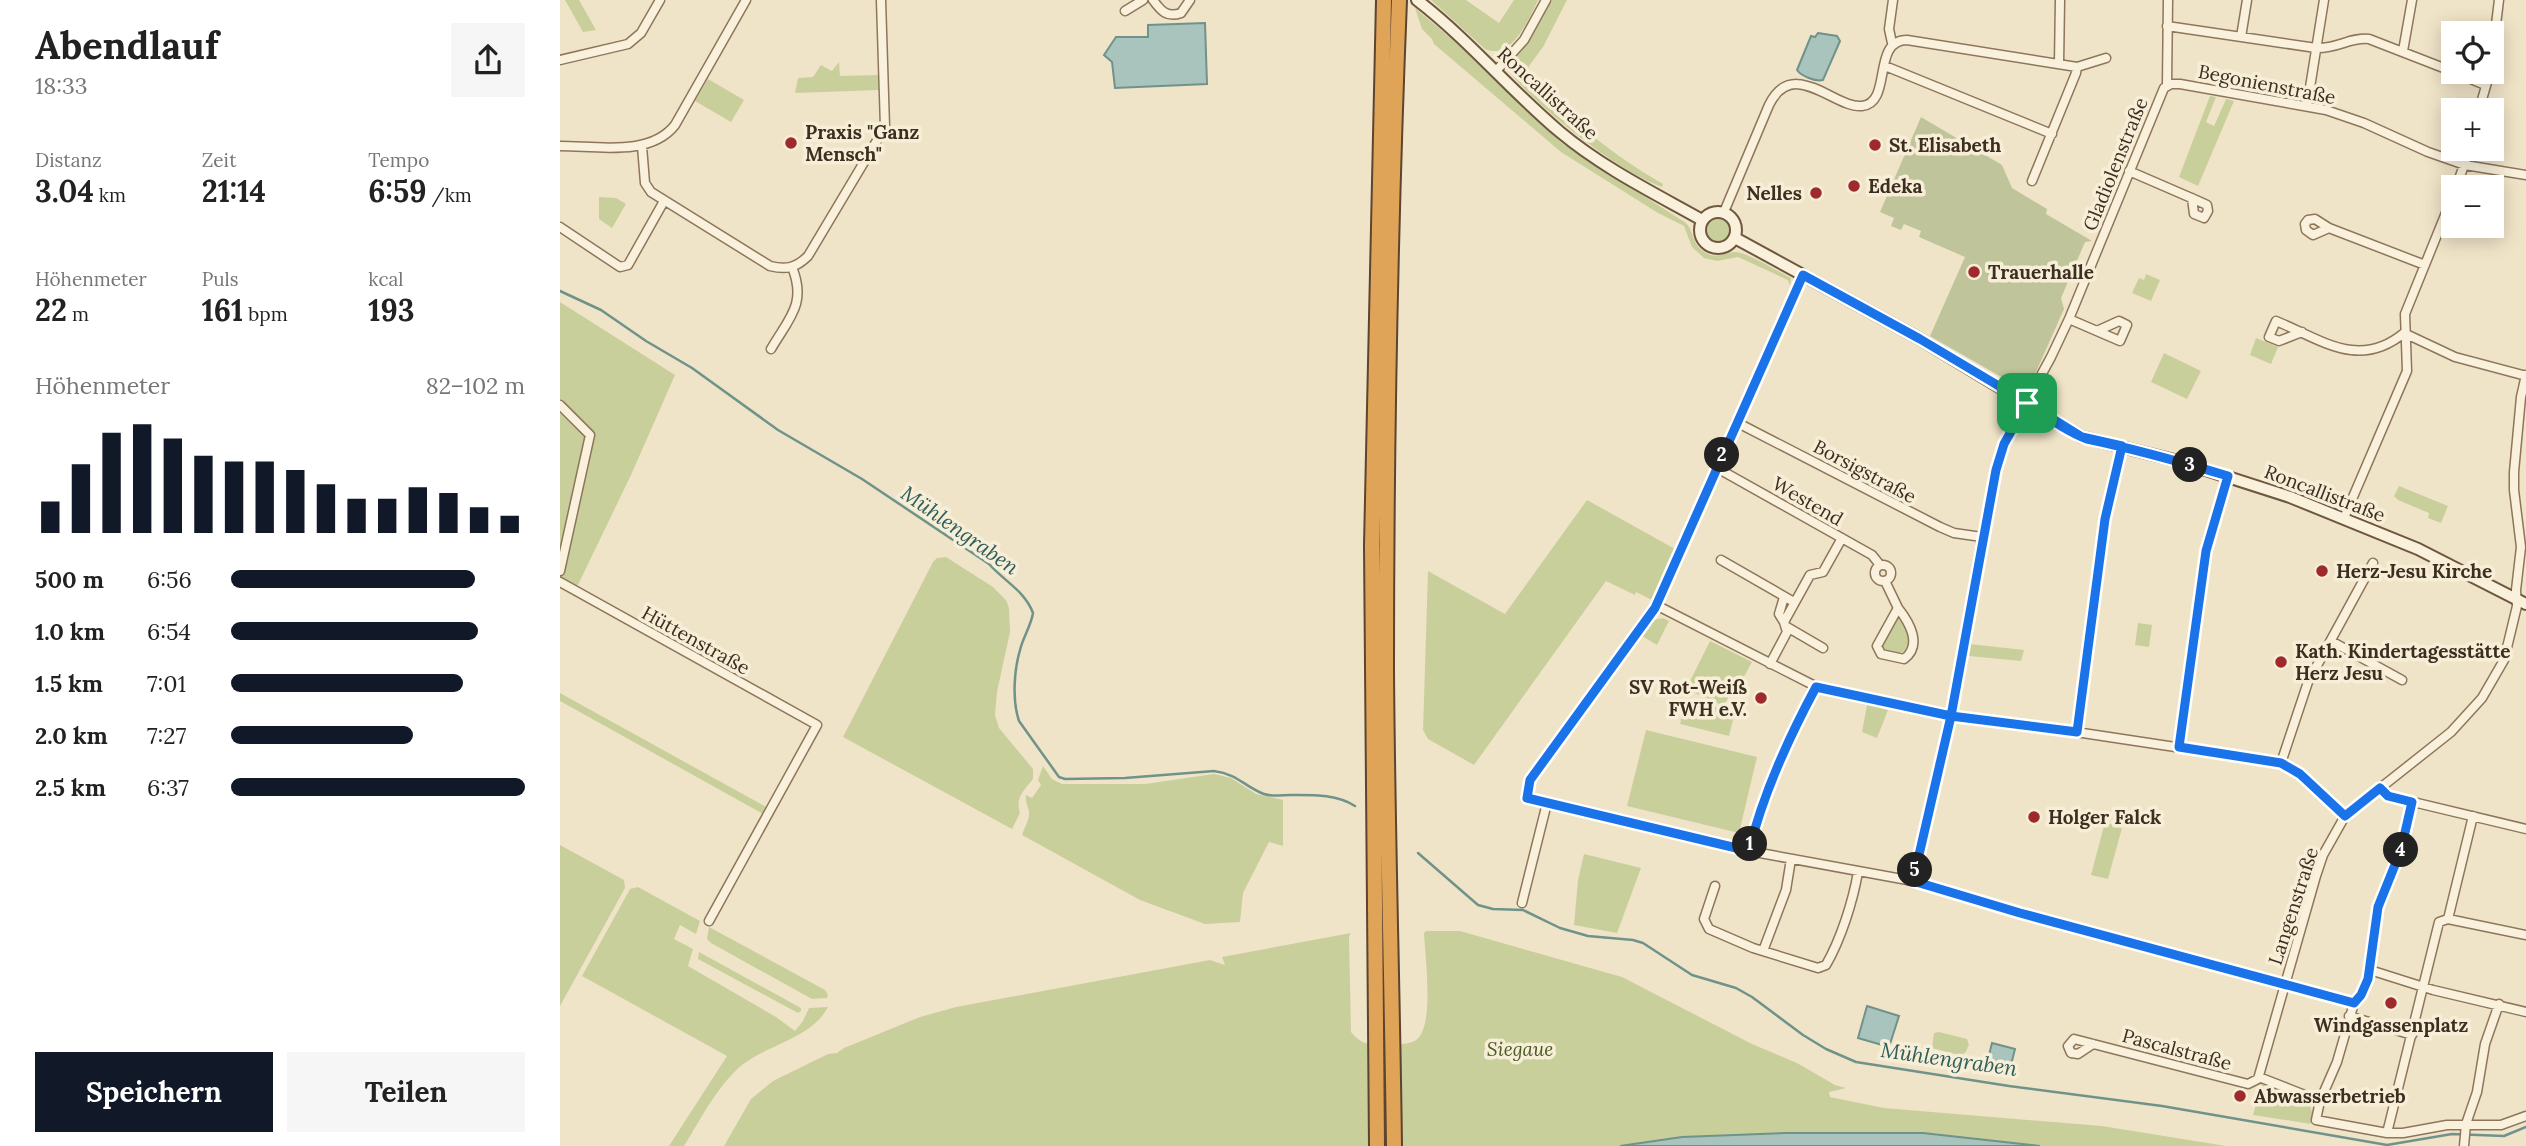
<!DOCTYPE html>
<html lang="de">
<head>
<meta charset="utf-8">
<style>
  :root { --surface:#fff; --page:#f6f6f6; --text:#222; --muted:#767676; --accent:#111827 }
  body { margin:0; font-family:Lora,serif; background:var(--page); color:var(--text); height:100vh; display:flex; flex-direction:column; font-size:26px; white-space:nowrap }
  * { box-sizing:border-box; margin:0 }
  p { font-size:23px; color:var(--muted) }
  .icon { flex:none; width:38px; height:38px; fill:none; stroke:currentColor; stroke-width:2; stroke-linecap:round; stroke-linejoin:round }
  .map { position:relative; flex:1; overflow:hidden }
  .details { display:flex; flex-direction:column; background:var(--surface); width:560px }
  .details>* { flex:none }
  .fabs { position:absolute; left:1881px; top:21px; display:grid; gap:14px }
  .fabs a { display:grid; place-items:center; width:63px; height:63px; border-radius:0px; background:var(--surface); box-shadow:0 4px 18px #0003; font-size:35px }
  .pin { position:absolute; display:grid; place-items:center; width:60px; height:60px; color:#fff; margin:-30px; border-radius:14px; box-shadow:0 4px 10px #0006 }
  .km { position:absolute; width:35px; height:35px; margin:-18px; border-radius:50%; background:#222; color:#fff; font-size:19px; line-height:35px; text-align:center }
  .round { display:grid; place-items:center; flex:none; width:74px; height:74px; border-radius:0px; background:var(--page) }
  .headline { display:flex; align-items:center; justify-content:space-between; height:119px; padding:0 35px }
  h1 { font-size:38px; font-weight:800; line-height:52px }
  .metrics { display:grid; grid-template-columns:repeat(3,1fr); gap:10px; height:119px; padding:7px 35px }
  .metrics div { display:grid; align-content:center }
  .metrics b { font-size:30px; font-weight:800 }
  .metrics small { font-size:19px; font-weight:400 }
  .metrics p { font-size:19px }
  .chart { height:196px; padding:14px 35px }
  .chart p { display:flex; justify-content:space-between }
  .chart svg { width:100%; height:126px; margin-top:7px; stroke:var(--accent); stroke-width:6 }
  .primary-button { display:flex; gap:14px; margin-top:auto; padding:14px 35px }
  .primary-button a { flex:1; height:80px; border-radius:0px; background:var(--accent); color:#fff; font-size:28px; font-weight:800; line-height:80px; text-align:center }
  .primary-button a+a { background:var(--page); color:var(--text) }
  ul { padding:0 35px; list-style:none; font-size:23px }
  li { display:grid; grid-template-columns:112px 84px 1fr; align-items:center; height:52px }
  li i { height:18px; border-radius:9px; background:var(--accent) }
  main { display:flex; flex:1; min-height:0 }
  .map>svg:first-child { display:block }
  .green { fill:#c9cf9b }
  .cemetery { fill:#bfc49a }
  .water { fill:#a9c4bc; stroke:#6f938a; stroke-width:2 }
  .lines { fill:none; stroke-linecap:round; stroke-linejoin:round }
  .stream { stroke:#6f938a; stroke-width:2.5 }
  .street-casing { stroke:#8d765c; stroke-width:11 }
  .secondary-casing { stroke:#6f573f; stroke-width:14 }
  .highway-casing { stroke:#5b4430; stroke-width:18 }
  .street { stroke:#faf1dc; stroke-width:8 }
  .secondary { stroke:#faf1dc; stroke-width:10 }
  .highway { stroke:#e0a458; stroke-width:14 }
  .route-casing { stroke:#fff; stroke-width:14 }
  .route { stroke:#1a73e8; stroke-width:9 }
  .poi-dot { fill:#9e2a2b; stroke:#f7eed8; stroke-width:2.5 }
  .labels { text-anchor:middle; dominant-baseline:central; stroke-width:7; stroke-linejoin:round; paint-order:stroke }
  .street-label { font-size:19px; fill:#3d2e20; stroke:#f7eed8 }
  .poi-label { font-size:19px; font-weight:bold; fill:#3d2e20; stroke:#f7eed8; text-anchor:start }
  .park-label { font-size:19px; font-style:italic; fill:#4d5a26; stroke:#f7eed8 }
  .water-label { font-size:21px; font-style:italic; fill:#2f5d5a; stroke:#f7eed8 }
</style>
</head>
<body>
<main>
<section class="details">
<div class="headline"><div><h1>Abendlauf</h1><p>18:33</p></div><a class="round"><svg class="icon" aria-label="share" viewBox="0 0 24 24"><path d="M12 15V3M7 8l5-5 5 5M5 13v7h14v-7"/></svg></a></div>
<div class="metrics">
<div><p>Distanz</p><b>3.04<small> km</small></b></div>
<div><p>Zeit</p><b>21:14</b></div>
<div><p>Tempo</p><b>6:59<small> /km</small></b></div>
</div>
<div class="metrics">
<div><p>Höhenmeter</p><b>22<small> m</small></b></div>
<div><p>Puls</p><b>161<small> bpm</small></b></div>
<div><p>kcal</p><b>193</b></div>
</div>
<div class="chart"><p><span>Höhenmeter</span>82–102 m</p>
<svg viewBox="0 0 160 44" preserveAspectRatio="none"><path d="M5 44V33M15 44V20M25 44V9M35 44V6M45 44V11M55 44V17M65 44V19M75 44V19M85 44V22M95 44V27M105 44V32M115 44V32M125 44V28M135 44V30M145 44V35M155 44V38"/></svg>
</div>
<ul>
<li><b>500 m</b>6:56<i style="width:83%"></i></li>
<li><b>1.0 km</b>6:54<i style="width:84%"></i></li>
<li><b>1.5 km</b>7:01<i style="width:79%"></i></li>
<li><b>2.0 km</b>7:27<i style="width:62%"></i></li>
<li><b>2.5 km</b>6:37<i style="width:100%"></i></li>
</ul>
<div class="primary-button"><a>Speichern</a><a>Teilen</a></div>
</section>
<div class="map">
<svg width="1966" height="1146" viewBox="0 0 1966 1146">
  <rect width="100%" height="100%" fill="#f0e4c8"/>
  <!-- green -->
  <path class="green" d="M5,0H19L36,30L23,32Z
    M871,0H906L939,23L954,0H978C969,19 951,61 925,49Z
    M992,0H1007L983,47L969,66V73C1008,119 1051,154 1103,184L1102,187C1058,172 980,109 950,73L952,61L971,38Z
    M855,8L893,40L1003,144L1126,223C1134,231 1132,244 1143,251C1155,260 1163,253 1175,252C1187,252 1219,272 1231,278L1230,286L1228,280L1178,257L1157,261L1144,258L1132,247L1124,226L1098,213L1001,152L874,44L872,39L862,29Z
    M279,62L280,76L318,75L319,90L235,93L238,78L253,77L261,65L272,71Z
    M148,79L184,100L171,122L135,101Z
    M1650,96L1656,97L1646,122L1654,126L1666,99L1674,101L1638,186L1619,177Z
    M39,197L56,198L66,204L52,228L39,219Z
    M1145 230a13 13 0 1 1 26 0a13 13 0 1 1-26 0Z
    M1586,274L1600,280L1591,301L1572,293L1579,278L1584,280Z
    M0,302L115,375L71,475L16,589L0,578Z
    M1696,338L1718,347L1711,364L1690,355Z
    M1604,353L1641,371L1627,399L1591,382Z
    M1839,486L1888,506L1881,523L1868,518L1869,513L1838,500L1834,496Z
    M1027,500L1115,549L1092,600L1076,592L1075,595L1046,581L914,765L868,739L863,730L868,571L945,614Z
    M386,557L433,587L446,600L449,608L450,632L437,692L435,715L439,728L473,769V779C464,790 455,798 460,813L452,829L283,737L373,562L377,558Z
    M1103,618L1109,621L1097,645L1082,636L1094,620Z
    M1338,619L1344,622L1350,635L1346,651L1338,654L1325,651L1322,646Z
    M1578,623L1592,625L1589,647L1575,645Z
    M1150,641L1192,662L1175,693L1171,692L1164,706L1126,689Z
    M1410,644L1464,650L1461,661L1409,656Z
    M0,693L208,808L205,815L0,701Z
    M1126,700L1175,712L1169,736L1120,724Z
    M1307,705L1328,710L1317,738L1302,732Z
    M1086,730L1197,757L1179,833L1067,806Z
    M483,766L492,779L502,784H585L654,774L671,778L696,794L723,800V846L709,842L683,893L680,922L645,924L580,900L462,835C464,828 470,819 469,812C468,805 465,803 466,795L472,798L481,785L478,780Z
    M1545,822L1562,828L1548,879L1531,875Z
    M0,845L64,880L65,888L0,1006Z
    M1024,854L1081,868L1057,933L1014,925L1018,880Z
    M78,887L140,921L136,934L120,925L114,939L133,949L128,966L216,1017L235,1031L243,1021L249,1008L268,1007C252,1038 207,1045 182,1065C157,1086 141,1119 124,1146H109L167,1056L22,976L70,889Z
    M149,927L265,990L268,995L267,998L252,999L151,943L147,939Z
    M866,931H900L1062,977L1192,1044L1237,1063L1275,1085L1286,1088L1269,1092L1270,1097L1324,1108L1542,1126L1666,1146H164L191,1099L213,1081L268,1054L277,1053L284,1048L360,1017L396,1007L650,960L665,965L662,957L791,933L789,936L791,1032C802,1046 812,1045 829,1044C838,1044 848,1045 856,1040C875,1027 865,956 864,933Z
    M139,952L241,1008V1011L238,1013L138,959Z
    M1379,1032L1407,1039L1409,1045L1405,1053L1399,1055L1372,1048L1374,1033Z
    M1702,1083L1749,1102L1752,1112L1751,1124L1693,1115Z"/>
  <!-- cemetery -->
  <path class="cemetery" d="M1361,117L1442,165L1452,188L1487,209L1486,214L1532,241L1525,242L1501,298L1504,309L1468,390H1460L1457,386L1370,336L1405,257L1359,237L1361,231L1344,224L1341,230L1331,226L1334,218L1320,212Z"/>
  <!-- water -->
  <path class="water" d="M645,23L647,84L555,88L552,62L544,55L556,37H588V25Z
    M1258,33L1277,36L1280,41L1263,80C1256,82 1241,76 1237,70L1251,36L1255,37Z
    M1307,1006L1339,1016L1329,1047L1298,1038Z
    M1432,1043L1455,1049L1451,1065L1428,1059Z
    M1225,1133H1363L1480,1146H1060L1122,1137Z"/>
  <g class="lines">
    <!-- stream -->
    <path class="stream" d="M0,291L41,310L86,341L132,368L218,430L302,479L429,564C444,581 465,591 473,613C471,626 463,637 460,650C454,671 452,700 459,721L499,777L505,779L565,778L654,771C678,774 685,787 704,794C712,797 722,795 731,795C753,795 776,794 795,806
      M858,853L918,905L933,909L963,910L1000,928L1028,936L1073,940L1083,943L1132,975L1176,988L1192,997L1243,1035L1266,1049L1296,1062L1449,1086L1602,1106L1827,1145L1892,1134L1944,1136L1966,1127"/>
    <defs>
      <path id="street" d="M593,0C601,11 607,18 621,13L630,0
        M565,11L583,0
        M1607,26L1756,48C1777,49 1790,37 1809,39L1894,72
        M1681,37L1687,0
        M1332,43L1329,29L1333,0
        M1843,51L1852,0
        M1932,57L1939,0
        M0,60L68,44L81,33L100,0
        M1499,64L1500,0
        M1325,66L1492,134
        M936,71L964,40L986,0
        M1894,72L1925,85
        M1607,85L1608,0
        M1747,106L1764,0
        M1919,110L1930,72
        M0,146C37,146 90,157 115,125L186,0
        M82,146L85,183L91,192L210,266C226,270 236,268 248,256L325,127L321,0
        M1569,171L1636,200L1647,205L1648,211L1644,218L1634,214L1632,198
        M1472,181L1516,73L1517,67
        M1896,187L1910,149
        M1164,212L1209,105C1233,56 1275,109 1302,106C1333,103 1311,40 1347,40L1517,67L1546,58
        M0,227L60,267L68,265L104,201
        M1769,228L1753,235L1746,230L1745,224L1748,220L1755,219L1769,228L1865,265
        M1243,275L1095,608L970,780L967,798L1189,851L1353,881L1460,913L1794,1003
        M1509,319L1560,341L1567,325L1559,321L1537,331
        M1742,332L1719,341L1709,337L1716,321C1762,340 1799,370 1844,333
        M1844,333L1895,357L1966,376
        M211,349C229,318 247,304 232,267
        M0,405L30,435L0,571
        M1176,422L1380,527L1394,533L1422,537
        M1157,468L1312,555L1320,565
        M1784,518L1847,371L1845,314L1894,193
        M1161,560L1234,602
        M1315 573a8 8 0 1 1 16 0a8 8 0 1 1-16 0Z
        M1325,581L1338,608
        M0,582L257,725L149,921
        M1224,597L1219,614L1224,622
        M1096,605L1257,687L1391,716L1516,732L1721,763L1740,774L1785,816
        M1338,608C1349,622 1363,645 1344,659L1321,654L1317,646Z
        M1227,627L1263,648
        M1771,641L1842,680
        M1210,664L1227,632L1224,622L1250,575L1263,572L1282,538
        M1516,732L1545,519L1562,446
        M1619,747L1646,551L1668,476
        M1721,763L1748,682L1813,563
        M1820,788L1828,796L1966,829
        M1852,802L1841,850L1818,907L1808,979L1801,995L1794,1003L1777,1062L1760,1101L1756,1120L1827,1133H1843L1887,1125H1941L1966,1116
        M1189,851C1203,793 1228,739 1257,687
        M1353,881L1391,716L1422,539L1438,461L1454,425L1491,357L1509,319L1604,88L1611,84H1620L1766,110L1804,123L1868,152L1905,165L1966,175
        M1155,886L1144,919L1149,929L1193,948L1258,968L1266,965C1281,939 1293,901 1298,872
        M962,903L987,803
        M1888,919L1913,816
        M1203,951L1226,890L1231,859
        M1810,970L1873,990L1966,1012
        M1789,1016L1852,1035
        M1533,1044L1518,1054L1511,1053L1508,1046L1514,1039L1688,1084L1698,1079L1756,876L1763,855L1785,816L1891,732L1922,698L1944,660L1957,606L1956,590L1961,547L1954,490V472L1961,397L1966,375
        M1699,1077L1760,1101
        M1827,1133L1879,922L1888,919L1966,935
        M1904,1146L1906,1124L1917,1092L1925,1044L1939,1004"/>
      <path id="secondary" d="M857,0C909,40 950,90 1000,132C1043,168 1094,193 1142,220
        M1140 230a18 18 0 1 1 36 0a18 18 0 1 1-36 0Z
        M1175,238L1360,339L1522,437L1618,461L1730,497L1858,549L1966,604"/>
      <path id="highway" d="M817,1146L812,545L824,0
        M834,1146C832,987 827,827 826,668C826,445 830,223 839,0"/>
    </defs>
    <!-- street casing -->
    <use href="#street" class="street-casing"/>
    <!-- secondary casing -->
    <use href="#secondary" class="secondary-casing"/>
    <!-- highway casing -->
    <use href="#highway" class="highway-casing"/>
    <!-- street -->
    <use href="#street" class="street"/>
    <!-- secondary -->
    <use href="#secondary" class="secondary"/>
    <!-- highway -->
    <use href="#highway" class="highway"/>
  </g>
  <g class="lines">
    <defs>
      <path id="route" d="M1467,403L1444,444L1436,470L1391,716L1256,687C1228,739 1203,793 1189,851L967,798L970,780L1095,608L1243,275L1360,339L1459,398C1481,412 1503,430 1527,439C1575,449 1621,462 1668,476L1646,551L1619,747L1721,763L1740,774L1785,816L1820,788L1828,796L1852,802L1841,850L1818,907L1808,979L1801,995L1794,1003L1460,913L1353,881L1391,716L1517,732L1545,519L1562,446L1522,437L1467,403"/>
    </defs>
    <!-- route casing -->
    <use href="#route" class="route-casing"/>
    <!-- route -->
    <use href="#route" class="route"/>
  </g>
  <!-- markers -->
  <g class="poi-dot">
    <circle cx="231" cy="143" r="7"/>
    <circle cx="1315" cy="145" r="7"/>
    <circle cx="1294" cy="186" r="7"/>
    <circle cx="1256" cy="193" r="7"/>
    <circle cx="1414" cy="272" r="7"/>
    <circle cx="1762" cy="571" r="7"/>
    <circle cx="1721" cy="662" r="7"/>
    <circle cx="1201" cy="698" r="7"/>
    <circle cx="1474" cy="817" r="7"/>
    <circle cx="1831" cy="1003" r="7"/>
    <circle cx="1680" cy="1096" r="7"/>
  </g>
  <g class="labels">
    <!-- street labels -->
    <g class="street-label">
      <text transform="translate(1707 84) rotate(11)">Begonienstraße</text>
      <text transform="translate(988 93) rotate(42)">Roncallistraße</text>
      <text transform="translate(1555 164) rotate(-68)">Gladiolenstraße</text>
      <text transform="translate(1305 471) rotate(28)">Borsigstraße</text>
      <text transform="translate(1765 493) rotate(21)">Roncallistraße</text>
      <text transform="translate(1248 501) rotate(30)">Westend</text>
      <text transform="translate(136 640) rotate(29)">Hüttenstraße</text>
      <text transform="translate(1733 906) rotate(-72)">Langenstraße</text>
      <text transform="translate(1617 1049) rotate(15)">Pascalstraße</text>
    </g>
    <!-- poi labels -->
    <g class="poi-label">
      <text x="245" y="132">Praxis "Ganz<tspan x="245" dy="22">Mensch"</tspan></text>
      <text x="1329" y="145">St. Elisabeth</text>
      <text x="1308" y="186">Edeka</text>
      <text x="1242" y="193" text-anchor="end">Nelles</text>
      <text x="1428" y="272">Trauerhalle</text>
      <text x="1776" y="571">Herz-Jesu Kirche</text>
      <text x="1735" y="651">Kath. Kindertagesstätte<tspan x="1735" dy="22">Herz Jesu</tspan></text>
      <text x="1187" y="687" text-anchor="end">SV Rot-Weiß<tspan x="1187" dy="22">FWH e.V.</tspan></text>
      <text x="1488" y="817">Holger Falck</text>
      <text x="1831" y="1025" text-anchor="middle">Windgassenplatz</text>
      <text x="1694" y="1096">Abwasserbetrieb</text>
    </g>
    <!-- park labels -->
    <g class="park-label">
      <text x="960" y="1049">Siegaue</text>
    </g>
    <!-- water labels -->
    <g class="water-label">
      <text transform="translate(400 530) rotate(35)">Mühlengraben</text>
      <text transform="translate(1389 1059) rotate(8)">Mühlengraben</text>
    </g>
  </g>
</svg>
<div class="fabs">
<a><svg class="icon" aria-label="locate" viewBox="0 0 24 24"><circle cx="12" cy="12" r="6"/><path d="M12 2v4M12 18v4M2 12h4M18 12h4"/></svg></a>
<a>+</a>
<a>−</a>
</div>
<div class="pin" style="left:1467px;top:403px;background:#1e9e55"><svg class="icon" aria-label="arrive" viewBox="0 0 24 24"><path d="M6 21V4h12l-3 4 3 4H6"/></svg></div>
<b class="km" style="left:1190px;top:844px">1</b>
<b class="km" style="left:1162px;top:455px">2</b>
<b class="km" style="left:1630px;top:465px">3</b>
<b class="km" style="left:1841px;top:850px">4</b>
<b class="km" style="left:1355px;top:870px">5</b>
</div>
</main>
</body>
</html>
